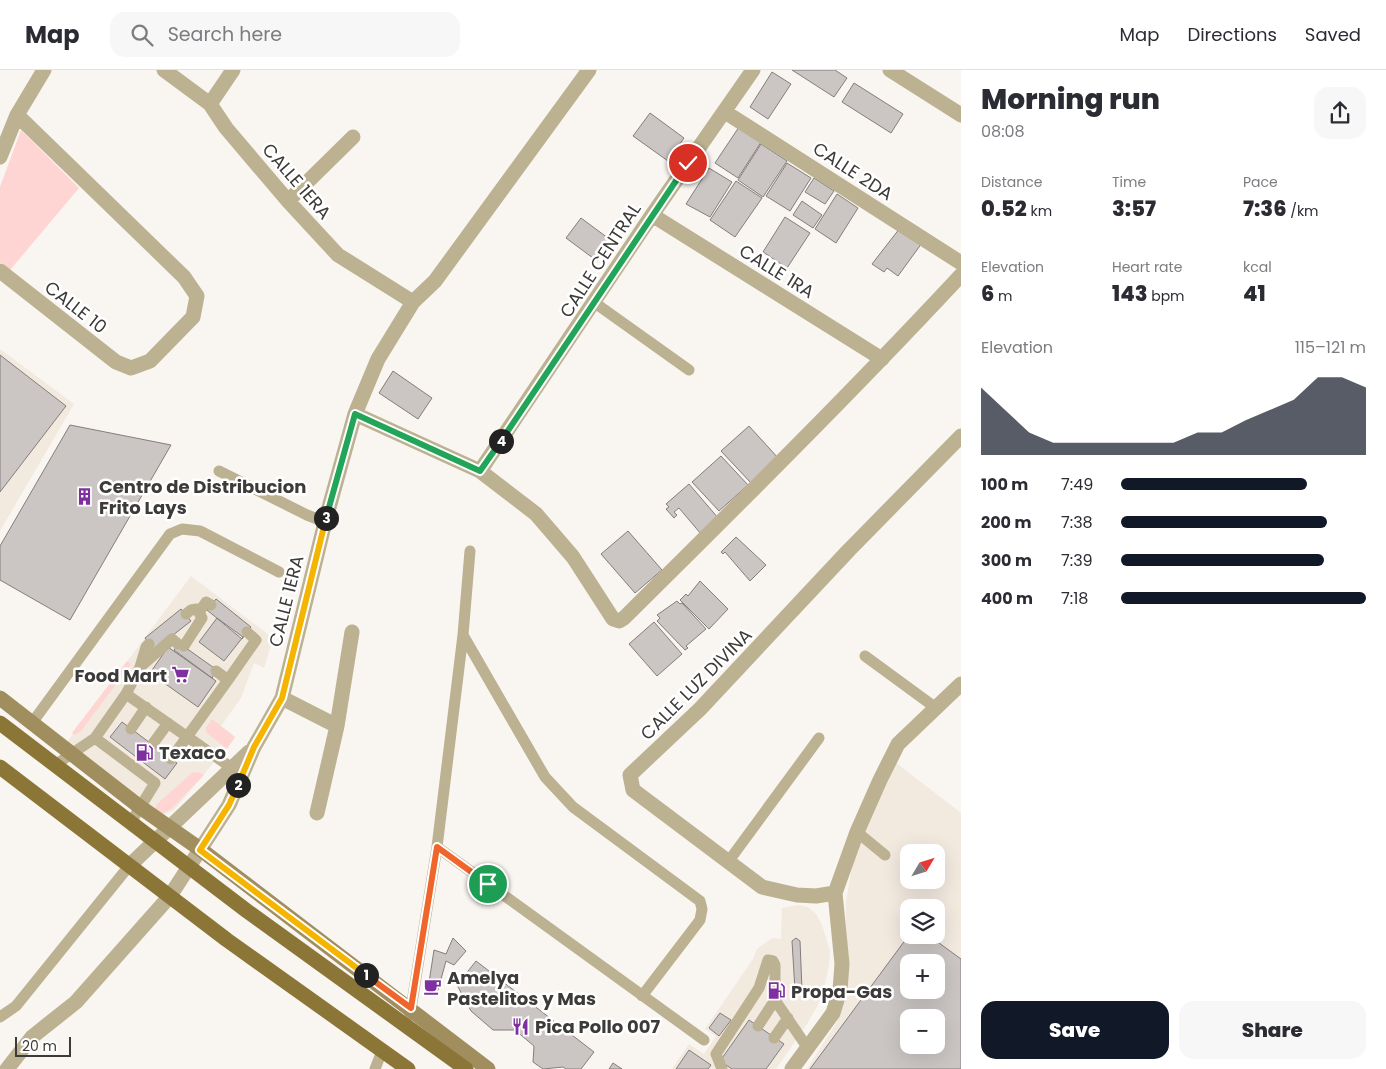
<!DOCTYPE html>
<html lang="en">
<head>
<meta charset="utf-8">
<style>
  :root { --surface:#fff; --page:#f7f7f7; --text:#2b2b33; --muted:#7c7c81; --line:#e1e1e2; --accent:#111827 }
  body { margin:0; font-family:Poppins,sans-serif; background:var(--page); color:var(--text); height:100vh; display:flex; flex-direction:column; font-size:19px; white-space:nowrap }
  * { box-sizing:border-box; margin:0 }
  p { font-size:16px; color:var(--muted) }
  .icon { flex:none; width:28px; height:28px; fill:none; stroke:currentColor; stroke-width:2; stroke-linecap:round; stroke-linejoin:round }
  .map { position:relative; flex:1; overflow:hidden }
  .drawer { display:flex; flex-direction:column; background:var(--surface); width:425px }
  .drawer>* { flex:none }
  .needle { width:32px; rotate:52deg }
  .controls { position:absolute; left:900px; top:774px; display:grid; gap:10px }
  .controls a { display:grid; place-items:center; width:45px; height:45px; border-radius:10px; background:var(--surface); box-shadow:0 5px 20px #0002; font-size:25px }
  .scale { position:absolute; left:15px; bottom:12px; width:56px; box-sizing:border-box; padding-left:5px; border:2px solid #3c3b39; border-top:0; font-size:14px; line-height:18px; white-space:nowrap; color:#3c3b39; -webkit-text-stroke:4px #fff; paint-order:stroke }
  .pin { position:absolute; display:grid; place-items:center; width:42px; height:42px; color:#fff; margin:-21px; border:2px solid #fff; border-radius:50%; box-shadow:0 1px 5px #0007 }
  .km { position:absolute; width:25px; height:25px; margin:-12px; border-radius:50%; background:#222; color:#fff; font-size:14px; line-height:25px; text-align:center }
  .round { display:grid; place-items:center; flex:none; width:52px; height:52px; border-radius:15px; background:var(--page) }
  .head { display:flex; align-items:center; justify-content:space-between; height:85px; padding:0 20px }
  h1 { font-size:28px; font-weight:800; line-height:38px }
  .metrics { display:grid; grid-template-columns:repeat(3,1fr); gap:8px; height:85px; padding:5px 20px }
  .metrics div { display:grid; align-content:center }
  .metrics b { font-size:21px; font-weight:800 }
  .metrics small { font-size:14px; font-weight:400 }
  .metrics p { font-size:14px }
  .chart { height:140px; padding:10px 20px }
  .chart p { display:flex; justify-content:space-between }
  .chart svg { width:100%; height:90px; margin-top:5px; fill:var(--accent); opacity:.7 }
  .action { display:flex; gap:10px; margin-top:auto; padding:10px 20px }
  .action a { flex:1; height:58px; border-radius:15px; background:var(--accent); color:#fff; font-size:20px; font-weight:800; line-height:58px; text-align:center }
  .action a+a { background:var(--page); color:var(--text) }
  ul { padding:0 20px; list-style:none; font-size:16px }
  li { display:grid; grid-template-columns:80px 60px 1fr; align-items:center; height:38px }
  li i { height:12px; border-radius:6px; background:var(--accent) }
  header { display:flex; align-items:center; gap:30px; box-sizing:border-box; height:70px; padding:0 25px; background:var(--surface); border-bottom:1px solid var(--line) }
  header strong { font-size:24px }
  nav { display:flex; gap:28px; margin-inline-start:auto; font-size:18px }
  .search { width:350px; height:45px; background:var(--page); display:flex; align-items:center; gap:12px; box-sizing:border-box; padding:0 18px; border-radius:15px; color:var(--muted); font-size:19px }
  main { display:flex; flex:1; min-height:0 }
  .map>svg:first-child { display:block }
  .built { fill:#f2e9df; fill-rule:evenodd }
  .green { fill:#fed5d2 }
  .building { fill:#cbc6c4; stroke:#837e7c; fill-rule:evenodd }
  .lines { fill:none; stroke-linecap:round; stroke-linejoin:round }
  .lane { stroke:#bcb191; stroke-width:11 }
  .street { stroke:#bcb191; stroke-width:15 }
  .secondary { stroke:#a08e5f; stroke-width:15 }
  .primary { stroke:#8c7637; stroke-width:15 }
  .split-1-casing { stroke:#fff; stroke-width:10 }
  .split-2-casing { stroke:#fff; stroke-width:10 }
  .split-3-casing { stroke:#fff; stroke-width:10 }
  .split-4-casing { stroke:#fff; stroke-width:10 }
  .split-5-casing { stroke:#fff; stroke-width:10 }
  .split-1 { stroke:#f0652b; stroke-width:6 }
  .split-2 { stroke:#f5b400; stroke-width:6 }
  .split-3 { stroke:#f5b400; stroke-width:6 }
  .split-4 { stroke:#22a559; stroke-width:6 }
  .split-5 { stroke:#22a559; stroke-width:6 }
  .labels { text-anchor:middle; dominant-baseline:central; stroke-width:5; stroke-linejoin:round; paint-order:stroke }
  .street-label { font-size:18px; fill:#3c3b39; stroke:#fff }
  .poi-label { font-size:18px; font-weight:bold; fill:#3c3b39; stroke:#fff; text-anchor:start }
</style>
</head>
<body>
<header>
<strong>Map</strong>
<div class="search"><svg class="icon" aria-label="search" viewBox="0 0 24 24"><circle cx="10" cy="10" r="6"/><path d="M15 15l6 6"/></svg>Search here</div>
<nav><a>Map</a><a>Directions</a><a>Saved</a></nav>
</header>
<main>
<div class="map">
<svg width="961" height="999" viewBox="0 0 961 999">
  <rect width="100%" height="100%" fill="#f9f5f1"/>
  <!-- built -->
  <path class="built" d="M0,279L74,334L0,461Z
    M191,506L273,568L264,598L254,593L241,628L221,656L235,667L174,740L161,746L67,672Z
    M895,692L961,743V999H807L837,952L845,929L846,832L853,791L860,770ZM909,782H936V810H909ZM909,838H936V865H909ZM909,892H936V920H909ZM909,948H936V975H909Z
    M799,835L808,837L816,844L822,855L830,881L829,895L822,928L807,954L776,999H672L689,974L704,984L716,966L705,959L753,889L757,879L772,868L781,869L782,838Z"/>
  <!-- green -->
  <path class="green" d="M21,60L79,118L10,200L0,192V117Z
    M127,591L131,594L81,661L75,665L72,663Z
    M212,649L235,667L227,679L206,662V658Z
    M198,702L204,705L171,739L162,744L155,739L157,734L192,703Z"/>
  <!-- building -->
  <path class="building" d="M792,0H835L847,8L834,27Z
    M772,2L791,14L768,49L750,37Z
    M854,13L903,44L891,63L842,32Z
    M650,43L684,68L668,91L633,66Z
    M741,54L763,69L738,108L715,93Z
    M761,74L787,91L763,127L738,110Z
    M787,93L811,108L790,141L766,126Z
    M709,98L732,112L710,147L686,134Z
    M814,108L834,121L825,134L805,122Z
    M736,111L762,128L735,167L710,150Z
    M837,124L858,138L836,173L815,159Z
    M802,131L822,145L813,158L793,145Z
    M785,147L810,163L787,198L763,182Z
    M581,148L612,171L597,191L566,168Z
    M900,158L922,173L898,206L887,198L884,202L872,194Z
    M0,285L66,336L0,422Z
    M393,301L432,328L418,349L379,323Z
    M70,355L171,375L70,550L0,510V476Z
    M749,356L779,389L751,413L721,381Z
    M721,386L748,415L719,441L692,412Z
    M689,414L719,449L701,464L679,438L674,442L677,445L674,448L666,439L669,437L666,434Z
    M628,461L662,500L635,523L601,484Z
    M736,467L766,495L750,511L725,482L723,484L721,482Z
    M700,511L728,539L709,559L680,530L686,524L688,526Z
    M216,529L251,557L242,569L207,540Z
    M677,531L680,534L682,533L706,559L686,576L688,578L685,580L657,551L660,548L657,545Z
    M181,539L191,551L154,580L145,568Z
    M217,548L243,567L224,591L199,572Z
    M654,552L682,584L657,606L629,574Z
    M179,573L217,600L212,608L174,580Z
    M168,577L216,611L198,637L150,603Z
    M122,652L177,693L165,709L110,667Z
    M909,865H928L961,889V999H810ZM909,892H936V920H909ZM909,948H936V975H909Z
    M453,868L466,881L454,895L446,891L438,920L428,919L434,880L446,884Z
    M796,868L800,871L802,920L799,922L795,920L792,871Z
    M476,891L594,982L581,999H566L563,997L543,999L533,992L534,976L515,960H493L471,941L457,915Z
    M720,943L731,950L719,966L709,958Z
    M749,950L784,974L766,999H732L720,991Z
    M689,980L711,995L708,999H676Z
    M613,993L622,999H609Z"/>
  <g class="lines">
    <!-- lane -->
    <path class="lane" d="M595,233L689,300
      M219,401L307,445L325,452
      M200,541L206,532L211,535
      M463,565L545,707L573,737L700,831L702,839L700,850L642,926
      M184,576L202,548L197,539L191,540L186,544
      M865,586L936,638
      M140,597L146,577L149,574
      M228,610L256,570L247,562
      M126,624L232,698
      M32,653L170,464L182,459L200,461L279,502
      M131,659L146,637
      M95,668L126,624L140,597L172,569L178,574
      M152,675L168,653
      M171,689L228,610L216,601
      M55,695L95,668L155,713L131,752
      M857,762L885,785
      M437,777L704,970
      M728,792L819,668
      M410,945L437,777L463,565L470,481
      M0,947L16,936L129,796
      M758,956L775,930L807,977
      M774,968L788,948
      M375,999L382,981
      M722,999L716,984L759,918L768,890L773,891L775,895V930"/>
    <!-- street -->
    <path class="street" d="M164,0L210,34L226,58L288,131L338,185L413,232
      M890,0L961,45
      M210,34L233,0
      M725,42L961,193
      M0,87L17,45L44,0
      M288,131L353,67
      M652,145L882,289
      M0,201L116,292L131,298L150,291L193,247L197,226L184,207L17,45
      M355,344L480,401L536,444L573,487L613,549L619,551L624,548C738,435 852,322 961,205
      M480,401L652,145L753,0
      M282,628L337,656L352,562
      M317,743L337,656
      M129,796L249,682
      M835,823L816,826L797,825L762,817L633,720L630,705L700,639L849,480L961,366
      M7,999L32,967L76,932L170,826L229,735L254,677L282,628L325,452L355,344L378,289L413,232L435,211L589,0
      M792,999L833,943L840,920L842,894L835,823L857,762L880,710L898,674L961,614"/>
    <!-- secondary -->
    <path class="secondary" d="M0,628L140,737L200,779L488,999"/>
    <!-- primary -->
    <path class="primary" d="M0,653L247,841L466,999
      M0,697L227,870L408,999"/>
  </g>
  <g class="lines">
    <defs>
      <path id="split-1" d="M366,905L411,938L437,777L488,814"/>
      <path id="split-2" d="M238,715L229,735L200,780L366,905"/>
      <path id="split-3" d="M238,715L254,677L282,628L326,448"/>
      <path id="split-4" d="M326,448L355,344L480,401L501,371"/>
      <path id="split-5" d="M501,371L688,93"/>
    </defs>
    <!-- split-1 casing -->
    <use href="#split-1" class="split-1-casing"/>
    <!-- split-2 casing -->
    <use href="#split-2" class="split-2-casing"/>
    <!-- split-3 casing -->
    <use href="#split-3" class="split-3-casing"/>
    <!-- split-4 casing -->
    <use href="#split-4" class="split-4-casing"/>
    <!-- split-5 casing -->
    <use href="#split-5" class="split-5-casing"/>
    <!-- split-1 -->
    <use href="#split-1" class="split-1"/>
    <!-- split-2 -->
    <use href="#split-2" class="split-2"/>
    <!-- split-3 -->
    <use href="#split-3" class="split-3"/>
    <!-- split-4 -->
    <use href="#split-4" class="split-4"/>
    <!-- split-5 -->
    <use href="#split-5" class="split-5"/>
  </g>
  <!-- icons -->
  <defs>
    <symbol id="building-bare" viewBox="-9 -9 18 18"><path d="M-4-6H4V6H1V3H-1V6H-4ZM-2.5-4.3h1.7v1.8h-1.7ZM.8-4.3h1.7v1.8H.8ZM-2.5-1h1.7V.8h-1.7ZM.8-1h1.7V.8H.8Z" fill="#7e30a0" stroke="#fff" stroke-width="2.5" paint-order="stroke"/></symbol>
    <symbol id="supermarket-bare" viewBox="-9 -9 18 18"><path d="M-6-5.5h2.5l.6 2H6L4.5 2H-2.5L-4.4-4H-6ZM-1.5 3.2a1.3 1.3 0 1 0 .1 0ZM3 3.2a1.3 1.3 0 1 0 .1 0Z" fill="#7e30a0" stroke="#fff" stroke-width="2.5" paint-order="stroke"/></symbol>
    <symbol id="fuel-bare" viewBox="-9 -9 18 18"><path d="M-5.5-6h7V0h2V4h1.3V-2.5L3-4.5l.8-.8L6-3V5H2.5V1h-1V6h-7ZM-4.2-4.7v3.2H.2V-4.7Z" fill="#7e30a0" stroke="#fff" stroke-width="2.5" paint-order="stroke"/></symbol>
    <symbol id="cafe-bare" viewBox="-9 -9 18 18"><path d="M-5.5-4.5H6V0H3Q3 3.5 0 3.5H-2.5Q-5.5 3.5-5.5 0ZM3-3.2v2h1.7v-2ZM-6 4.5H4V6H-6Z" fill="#7e30a0" stroke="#fff" stroke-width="2.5" paint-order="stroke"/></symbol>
    <symbol id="restaurant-bare" viewBox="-9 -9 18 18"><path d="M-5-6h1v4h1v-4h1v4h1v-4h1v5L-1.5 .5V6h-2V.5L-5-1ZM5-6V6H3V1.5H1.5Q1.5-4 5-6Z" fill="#7e30a0" stroke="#fff" stroke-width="2.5" paint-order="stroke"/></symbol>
  </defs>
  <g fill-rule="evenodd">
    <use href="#building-bare" x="72" y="414" width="25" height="25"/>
    <use href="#supermarket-bare" x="168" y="592" width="25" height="25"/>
    <use href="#fuel-bare" x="132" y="670" width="25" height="25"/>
    <use href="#cafe-bare" x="420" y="904" width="25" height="25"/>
    <use href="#fuel-bare" x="764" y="908" width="25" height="25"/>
    <use href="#restaurant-bare" x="508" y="944" width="25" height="25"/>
  </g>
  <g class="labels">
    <!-- street labels -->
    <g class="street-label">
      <text transform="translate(853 101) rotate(33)">CALLE 2DA</text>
      <text transform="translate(297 111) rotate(49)">CALLE 1ERA</text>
      <text transform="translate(600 190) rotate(-57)">CALLE CENTRAL</text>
      <text transform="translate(777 201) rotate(32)">CALLE 1RA</text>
      <text transform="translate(76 237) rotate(38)">CALLE 10</text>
      <text transform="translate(286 531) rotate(-76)">CALLE 1ERA</text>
      <text transform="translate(696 614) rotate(-45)">CALLE LUZ DIVINA</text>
    </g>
    <!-- poi labels -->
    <g class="poi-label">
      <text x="99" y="416">Centro de Distribucion<tspan x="99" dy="21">Frito Lays</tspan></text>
      <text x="167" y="605" text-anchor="end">Food Mart</text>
      <text x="159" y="682">Texaco</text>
      <text x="447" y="907">Amelya<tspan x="447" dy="21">Pastelitos y Mas</tspan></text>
      <text x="791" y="921">Propa-Gas</text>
      <text x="535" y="956">Pica Pollo 007</text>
    </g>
  </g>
</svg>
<div class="controls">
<a><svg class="needle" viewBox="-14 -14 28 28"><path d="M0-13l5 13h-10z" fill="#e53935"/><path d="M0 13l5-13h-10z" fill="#7c7c81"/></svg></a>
<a><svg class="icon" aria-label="layers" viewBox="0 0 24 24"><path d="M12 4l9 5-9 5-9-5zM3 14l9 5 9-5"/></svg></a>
<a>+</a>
<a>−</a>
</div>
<div class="scale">20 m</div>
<div class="pin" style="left:488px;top:814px;background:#1e9e55"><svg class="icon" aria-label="arrive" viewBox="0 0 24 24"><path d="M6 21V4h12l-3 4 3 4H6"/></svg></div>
<div class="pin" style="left:688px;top:93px;background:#d93025"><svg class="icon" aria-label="check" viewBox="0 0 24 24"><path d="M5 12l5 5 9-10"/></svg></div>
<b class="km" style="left:366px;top:905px">1</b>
<b class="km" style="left:238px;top:715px">2</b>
<b class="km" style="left:326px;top:448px">3</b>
<b class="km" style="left:501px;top:371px">4</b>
</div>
<section class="drawer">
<div class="head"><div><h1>Morning run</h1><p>08:08</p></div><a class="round"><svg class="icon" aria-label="share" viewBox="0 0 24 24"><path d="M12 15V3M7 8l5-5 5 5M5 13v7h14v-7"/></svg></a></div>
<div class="metrics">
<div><p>Distance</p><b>0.52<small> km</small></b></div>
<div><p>Time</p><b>3:57</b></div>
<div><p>Pace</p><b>7:36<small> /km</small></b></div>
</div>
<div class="metrics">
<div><p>Elevation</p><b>6<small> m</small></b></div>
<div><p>Heart rate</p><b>143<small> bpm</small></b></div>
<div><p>kcal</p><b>41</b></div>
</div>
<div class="chart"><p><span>Elevation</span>115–121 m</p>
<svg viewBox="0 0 160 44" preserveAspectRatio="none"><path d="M0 44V11L10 22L20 33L30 38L40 38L50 38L60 38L70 38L80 38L90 33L100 33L110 27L120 22L130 17L140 6L150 6L160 11V44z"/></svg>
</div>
<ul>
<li><b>100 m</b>7:49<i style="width:76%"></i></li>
<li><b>200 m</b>7:38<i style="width:84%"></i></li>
<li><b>300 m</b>7:39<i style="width:83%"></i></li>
<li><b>400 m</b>7:18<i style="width:100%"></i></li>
</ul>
<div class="action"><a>Save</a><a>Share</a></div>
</section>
</main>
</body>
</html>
